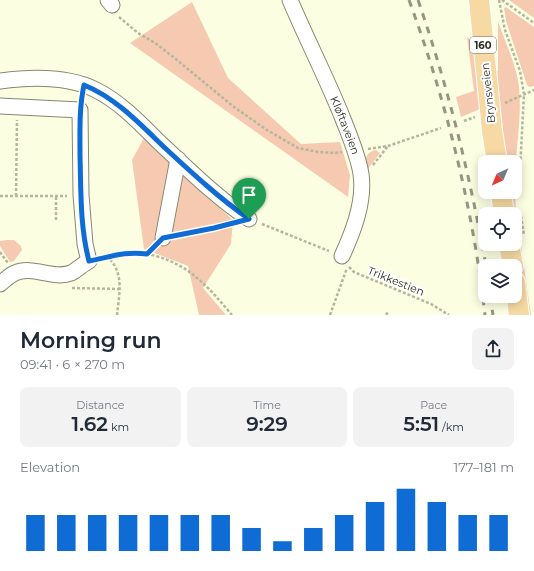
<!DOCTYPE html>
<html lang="en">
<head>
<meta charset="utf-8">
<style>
  :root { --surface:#fff; --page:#f2f2f3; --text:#1f2937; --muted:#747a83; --accent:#0f6cd5 }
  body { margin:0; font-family:Montserrat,sans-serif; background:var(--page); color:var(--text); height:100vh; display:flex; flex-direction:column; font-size:15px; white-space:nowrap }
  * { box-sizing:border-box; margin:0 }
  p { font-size:13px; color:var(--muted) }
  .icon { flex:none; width:22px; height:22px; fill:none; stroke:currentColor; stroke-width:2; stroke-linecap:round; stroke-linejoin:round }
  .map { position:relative; height:315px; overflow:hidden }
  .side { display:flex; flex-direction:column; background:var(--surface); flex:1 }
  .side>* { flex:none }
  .needle { width:26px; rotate:224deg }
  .tools { position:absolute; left:478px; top:155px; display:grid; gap:8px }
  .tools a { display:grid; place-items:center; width:44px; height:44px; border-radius:8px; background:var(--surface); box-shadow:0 2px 10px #0003; font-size:20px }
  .pin { position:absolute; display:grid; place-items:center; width:34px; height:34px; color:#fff; margin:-41px -17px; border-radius:50% 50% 50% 0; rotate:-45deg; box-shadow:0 0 4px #0007 }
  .pin .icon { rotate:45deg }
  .round { display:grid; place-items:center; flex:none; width:42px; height:42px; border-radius:8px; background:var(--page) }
  .headline { display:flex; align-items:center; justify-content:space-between; height:68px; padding:0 20px }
  h1 { font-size:22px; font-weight:600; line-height:30px }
  .figures { display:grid; grid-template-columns:repeat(3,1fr); gap:6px; height:68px; padding:4px 20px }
  .figures div { display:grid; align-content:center; border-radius:8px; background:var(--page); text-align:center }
  .figures b { font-size:20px; font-weight:600 }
  .figures small { font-size:11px; font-weight:400 }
  .figures p { font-size:11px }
  .chart { height:112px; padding:8px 20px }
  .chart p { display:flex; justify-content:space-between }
  .chart svg { width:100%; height:72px; margin-top:4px; stroke:var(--accent); stroke-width:6 }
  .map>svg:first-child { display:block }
  .green { fill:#f6cab1 }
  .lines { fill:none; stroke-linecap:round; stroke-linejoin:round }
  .minor-casing { stroke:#87886f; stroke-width:17 }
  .major-casing { stroke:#fff; stroke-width:22 }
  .path { stroke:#b4b6a0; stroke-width:2.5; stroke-dasharray:3 2; stroke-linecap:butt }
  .minor { stroke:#fff; stroke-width:15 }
  .major { stroke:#f6d9a3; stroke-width:20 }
  .rail { stroke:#949682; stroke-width:3; stroke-dasharray:7 7; stroke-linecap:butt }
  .major-bridge-casing { stroke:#fff; stroke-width:22; stroke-linecap:butt }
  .major-bridge { stroke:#f6d9a3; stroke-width:20 }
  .route-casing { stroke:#fff; stroke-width:8 }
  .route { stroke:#0f6cd5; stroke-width:5 }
  .labels { text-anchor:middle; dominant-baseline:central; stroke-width:4; stroke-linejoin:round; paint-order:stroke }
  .shield { fill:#fff; stroke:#6b6c64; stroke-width:1 }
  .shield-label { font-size:10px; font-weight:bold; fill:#2c2d22 }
  .street-label { font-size:11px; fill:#2c2d22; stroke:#fff }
</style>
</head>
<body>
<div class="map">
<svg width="534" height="315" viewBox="0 0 534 315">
  <rect width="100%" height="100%" fill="#fcfee2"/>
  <!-- green -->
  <path class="green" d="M509,0H534V18Z
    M192,2L228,78L301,144L340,142L350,175L348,197L130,43Z
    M506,7L534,27V86L530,87L527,85L506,21L504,8Z
    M498,22C505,41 517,67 519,87C522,116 516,147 515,177V162H503L495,72L498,71Z
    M467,37L470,39L474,49L480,109L461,117L456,97L474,91Z
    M144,138L233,220L231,244L203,288L226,315H199L188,266L144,249L132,160Z
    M376,150L380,153L367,170C365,160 364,153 376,150Z
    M507,192H515L516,212L531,315H526L515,242V214H511Z
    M7,240H14L21,246L22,250L14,261L10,262L0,246V241Z"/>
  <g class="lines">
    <defs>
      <g id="minor">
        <path d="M108,0L112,5"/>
        <path id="s1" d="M290,0C307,40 327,79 343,119C350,137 358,155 361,174C365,202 353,232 342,256"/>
        <path d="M0,81C30,77 68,76 96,90C120,102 140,123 159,142C188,169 216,197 249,219"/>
        <path d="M0,106L80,110L81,195L85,244L89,261C83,264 77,270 71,273C53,280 33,265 15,273C10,275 5,280 0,284"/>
        <path d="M163,238L178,159"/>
      </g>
      <path id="major" d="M479,0L488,89
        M492,131L497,162
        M501,192L504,214
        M509,244L513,266
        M515,282L519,315"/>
    </defs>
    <!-- minor casing -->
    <use href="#minor" class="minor-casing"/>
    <!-- major casing -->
    <use href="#major" class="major-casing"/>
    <!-- path -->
    <path class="path" d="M499,0L505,30L520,71L524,94L519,189
      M502,0L534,23
      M119,17L138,33L155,43L172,56L234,107L267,130L298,148L318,152L335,153L342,152
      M505,103L534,90
      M464,121L475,117
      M368,149L388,146L441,128
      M373,165L388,146
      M481,167L483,194
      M0,196H67
      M16,196L17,120
      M56,197V222
      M521,216L524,235
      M262,224L329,251
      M176,236L232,224
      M0,252L8,263
      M147,254L154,248
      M107,257C125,252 137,251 156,256C191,266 209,288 232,315
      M101,258L107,257C125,271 119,296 117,315
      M349,267L354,272L431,304L449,315
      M72,288L120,289
      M330,315L347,268
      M386,315L388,312"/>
    <!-- minor -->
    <use href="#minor" class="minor"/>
    <!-- major -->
    <use href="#major" class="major"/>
    <!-- rail -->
    <path class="rail" d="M409,0C446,101 473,208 485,315
      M418,0C448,87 470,175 486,266
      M490,296L493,315"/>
    <defs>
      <path id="major-bridge" d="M488,89L492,131"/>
    </defs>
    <!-- major-bridge casing -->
    <use href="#major-bridge" class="major-bridge-casing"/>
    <!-- major-bridge -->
    <use href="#major-bridge" class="major-bridge"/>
  </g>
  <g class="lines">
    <defs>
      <path id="route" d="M84,85C116,98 140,124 165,148C192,173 219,198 249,219L214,228L163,238L147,254C124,251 111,257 89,261C80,227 81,191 80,156C80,132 79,108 84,85Z"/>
    </defs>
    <!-- route casing -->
    <use href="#route" class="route-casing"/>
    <!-- route -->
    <use href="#route" class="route"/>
  </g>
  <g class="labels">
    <!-- shield labels -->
    <rect class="shield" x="470" y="37" width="26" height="16" rx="3"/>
    <g class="shield-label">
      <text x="483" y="45">160</text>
    </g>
    <!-- street labels -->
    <g class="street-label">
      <text transform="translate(488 93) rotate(-96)">Brynsveien</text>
      <text stroke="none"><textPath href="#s1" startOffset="137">Kløftaveien</textPath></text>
      <text transform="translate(396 281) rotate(22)">Trikkestien</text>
    </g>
  </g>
</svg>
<div class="tools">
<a><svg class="needle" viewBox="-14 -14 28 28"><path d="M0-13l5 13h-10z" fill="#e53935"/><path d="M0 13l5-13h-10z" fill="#747a83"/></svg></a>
<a><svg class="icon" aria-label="locate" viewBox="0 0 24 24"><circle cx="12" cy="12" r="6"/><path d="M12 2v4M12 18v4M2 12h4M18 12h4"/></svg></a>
<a><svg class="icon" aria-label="layers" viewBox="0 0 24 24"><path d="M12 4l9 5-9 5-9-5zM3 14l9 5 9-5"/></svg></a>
</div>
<div class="pin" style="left:249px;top:219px;background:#1e9e55"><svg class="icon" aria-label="arrive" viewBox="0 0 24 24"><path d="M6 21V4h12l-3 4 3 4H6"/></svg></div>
</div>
<section class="side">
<div class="headline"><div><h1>Morning run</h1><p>09:41 · 6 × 270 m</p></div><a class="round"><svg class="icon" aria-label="share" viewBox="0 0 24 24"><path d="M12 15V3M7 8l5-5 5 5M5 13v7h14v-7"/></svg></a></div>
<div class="figures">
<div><p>Distance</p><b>1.62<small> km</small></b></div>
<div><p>Time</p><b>9:29</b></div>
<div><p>Pace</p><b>5:51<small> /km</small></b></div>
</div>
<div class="chart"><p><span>Elevation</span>177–181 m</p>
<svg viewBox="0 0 160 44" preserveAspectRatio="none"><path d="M5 44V22M15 44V22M25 44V22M35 44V22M45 44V22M55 44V22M65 44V22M75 44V30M85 44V38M95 44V30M105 44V22M115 44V14M125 44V6M135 44V14M145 44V22M155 44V22"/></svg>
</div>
</section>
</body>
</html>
